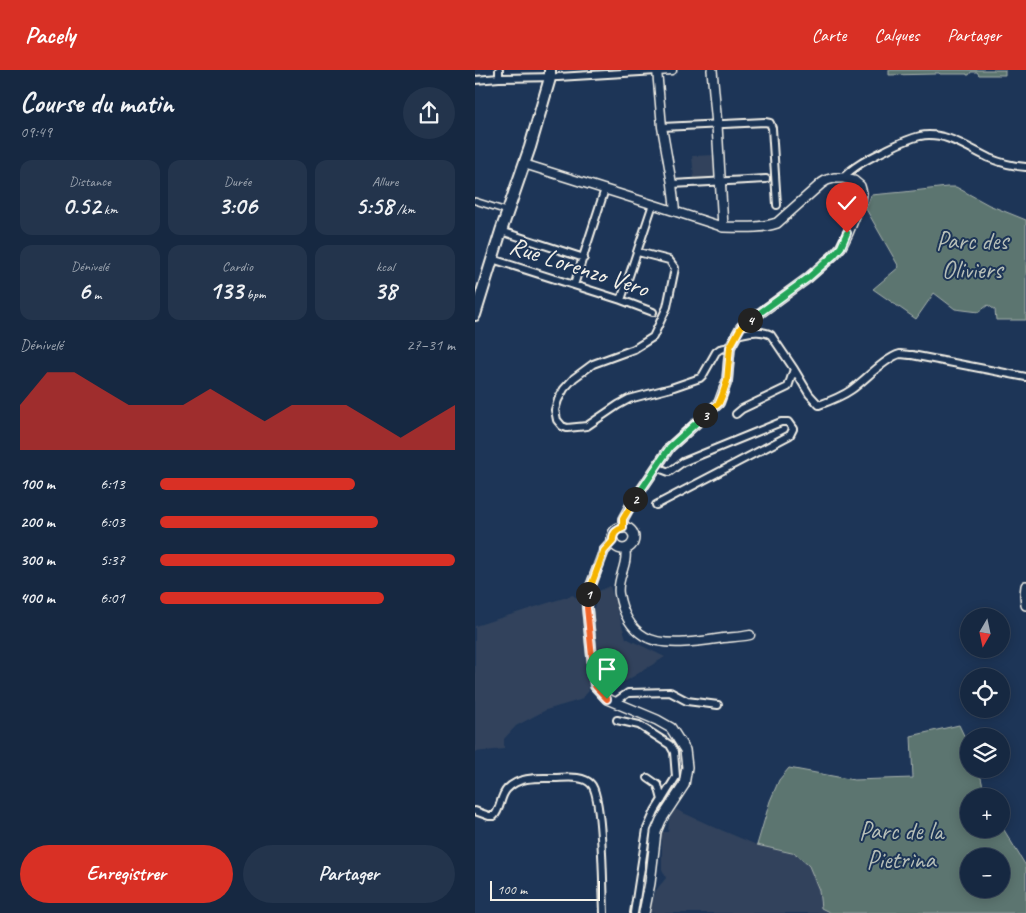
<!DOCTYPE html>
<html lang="fr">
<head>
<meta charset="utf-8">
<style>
  :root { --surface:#162841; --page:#23344c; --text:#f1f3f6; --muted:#9ea6b1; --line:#35445a; --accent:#d93025 }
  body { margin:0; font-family:Caveat,sans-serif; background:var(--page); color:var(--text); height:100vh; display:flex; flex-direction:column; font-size:19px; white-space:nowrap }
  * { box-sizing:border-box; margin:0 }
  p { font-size:16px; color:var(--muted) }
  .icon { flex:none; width:28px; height:28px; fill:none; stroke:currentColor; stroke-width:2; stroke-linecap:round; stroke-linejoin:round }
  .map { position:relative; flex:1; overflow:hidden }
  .panel { display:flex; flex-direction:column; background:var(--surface); width:475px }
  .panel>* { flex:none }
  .needle { width:32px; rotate:189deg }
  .buttons { position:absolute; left:485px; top:538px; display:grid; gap:10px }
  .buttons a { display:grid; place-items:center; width:50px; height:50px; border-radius:50%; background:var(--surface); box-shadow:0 2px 12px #0003,0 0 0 1px var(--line); font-size:25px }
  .scale { position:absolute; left:15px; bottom:12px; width:110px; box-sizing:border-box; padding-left:5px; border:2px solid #f4f1e8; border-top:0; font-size:14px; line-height:18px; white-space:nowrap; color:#f4f1e8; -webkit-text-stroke:4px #1d3557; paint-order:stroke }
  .pin { position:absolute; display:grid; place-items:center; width:42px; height:42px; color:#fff; margin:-51px -21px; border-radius:50% 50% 50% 0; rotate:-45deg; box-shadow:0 0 5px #0007 }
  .pin .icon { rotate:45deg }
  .km { position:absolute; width:25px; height:25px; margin:-12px; border-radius:50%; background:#222; color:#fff; font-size:14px; line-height:25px; text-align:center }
  .round { display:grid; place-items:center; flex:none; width:52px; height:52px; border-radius:26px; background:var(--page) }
  .overview { display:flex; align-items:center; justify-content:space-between; height:85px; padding:0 20px }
  h1 { font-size:28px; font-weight:800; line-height:38px }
  .stats { display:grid; grid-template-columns:repeat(3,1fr); gap:8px; height:85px; padding:5px 20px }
  .stats div { display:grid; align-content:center; border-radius:12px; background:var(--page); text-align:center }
  .stats b { font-size:25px; font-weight:800 }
  .stats small { font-size:14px; font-weight:400 }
  .stats p { font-size:14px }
  .chart { height:140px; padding:10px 20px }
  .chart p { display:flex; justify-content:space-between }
  .chart svg { width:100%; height:90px; margin-top:5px; fill:var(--accent); opacity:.7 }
  .button { display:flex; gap:10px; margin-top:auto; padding:10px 20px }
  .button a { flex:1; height:58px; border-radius:30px; background:var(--accent); color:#fff; font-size:20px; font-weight:800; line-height:58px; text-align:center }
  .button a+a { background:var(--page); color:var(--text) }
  ul { padding:0 20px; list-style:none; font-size:16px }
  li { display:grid; grid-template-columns:80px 60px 1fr; align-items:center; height:38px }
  li i { height:12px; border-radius:6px; background:var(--accent) }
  header { display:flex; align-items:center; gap:30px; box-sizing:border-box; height:70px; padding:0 25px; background:var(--accent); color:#fff }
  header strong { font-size:24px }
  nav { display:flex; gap:28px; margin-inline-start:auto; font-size:18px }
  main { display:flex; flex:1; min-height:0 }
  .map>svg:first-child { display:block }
  .built { fill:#30425c }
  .green { fill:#5b7470; stroke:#a8b2ac; fill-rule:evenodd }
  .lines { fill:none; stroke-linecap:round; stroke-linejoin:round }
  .pedestrian-casing { stroke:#f4f1e8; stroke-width:8 }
  .minor-casing { stroke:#f4f1e8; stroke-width:10 }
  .tertiary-casing { stroke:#f4f1e8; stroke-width:11 }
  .secondary-casing { stroke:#f4f1e8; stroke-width:12 }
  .primary-casing { stroke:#f4f1e8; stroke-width:14 }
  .pedestrian { stroke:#1d3557; stroke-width:4.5 }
  .minor { stroke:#1d3557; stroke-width:6 }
  .tertiary { stroke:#1d3557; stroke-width:8 }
  .secondary { stroke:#1d3557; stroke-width:9 }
  .primary { stroke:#1d3557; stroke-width:10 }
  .split-1-casing { stroke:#fff; stroke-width:10 }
  .split-2-casing { stroke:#fff; stroke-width:10 }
  .split-3-casing { stroke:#fff; stroke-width:10 }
  .split-4-casing { stroke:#fff; stroke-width:10 }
  .split-5-casing { stroke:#fff; stroke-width:10 }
  .split-1 { stroke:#f0652b; stroke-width:6 }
  .split-2 { stroke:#f5b400; stroke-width:6 }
  .split-3 { stroke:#22a559; stroke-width:6 }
  .split-4 { stroke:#f5b400; stroke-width:6 }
  .split-5 { stroke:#22a559; stroke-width:6 }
  .labels { text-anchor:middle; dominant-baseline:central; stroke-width:4; stroke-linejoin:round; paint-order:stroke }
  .park-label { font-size:25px; fill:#b7bfb8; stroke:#1d3557 }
  .street-label { font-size:25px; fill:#f4f1e8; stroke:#1d3557 }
</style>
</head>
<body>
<header>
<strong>Pacely</strong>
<nav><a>Carte</a><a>Calques</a><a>Partager</a></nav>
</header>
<main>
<section class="panel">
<div class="overview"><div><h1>Course du matin</h1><p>09:49</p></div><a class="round"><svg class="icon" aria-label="share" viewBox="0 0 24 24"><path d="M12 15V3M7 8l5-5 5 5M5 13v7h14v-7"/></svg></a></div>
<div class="stats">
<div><p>Distance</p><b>0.52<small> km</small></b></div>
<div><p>Durée</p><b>3:06</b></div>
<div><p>Allure</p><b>5:58<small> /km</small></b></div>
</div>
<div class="stats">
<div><p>Dénivelé</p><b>6<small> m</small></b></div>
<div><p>Cardio</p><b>133<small> bpm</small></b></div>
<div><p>kcal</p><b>38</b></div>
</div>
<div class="chart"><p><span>Dénivelé</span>27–31 m</p>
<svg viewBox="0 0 160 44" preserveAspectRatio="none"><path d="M0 44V22L10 6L20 6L30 14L40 22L50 22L60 22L70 14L80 22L90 30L100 22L110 22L120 22L130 30L140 38L150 30L160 22V44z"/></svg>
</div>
<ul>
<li><b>100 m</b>6:13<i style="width:66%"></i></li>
<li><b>200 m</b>6:03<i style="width:74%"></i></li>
<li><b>300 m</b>5:37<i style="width:100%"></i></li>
<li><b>400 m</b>6:01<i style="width:76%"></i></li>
</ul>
<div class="button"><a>Enregistrer</a><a>Partager</a></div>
</section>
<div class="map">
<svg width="551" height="843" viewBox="0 0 551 843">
  <rect width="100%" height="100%" fill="#1d3557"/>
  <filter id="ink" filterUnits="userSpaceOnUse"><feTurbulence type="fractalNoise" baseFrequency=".02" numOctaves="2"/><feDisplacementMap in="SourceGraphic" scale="10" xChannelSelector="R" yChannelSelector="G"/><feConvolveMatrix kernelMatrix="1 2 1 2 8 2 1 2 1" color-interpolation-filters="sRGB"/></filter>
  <g filter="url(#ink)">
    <!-- built -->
    <path class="built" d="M239,85L241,108L219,109L217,86Z
      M135,516L151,568L190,587L151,611L127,616L117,545L124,521Z
      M98,525L106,532L114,621L105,630L71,640L41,656L29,669V679L0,682V556Z
      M200,739L239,757L282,775L321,784L334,796L337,802L344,820L346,838L356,843H174L181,820L191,808L187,799V762H193L194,750Z"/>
    <!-- green -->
    <path class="green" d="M414,0H530V5H504L502,2H496L494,5H492V4H465L464,3H460V4L414,5Z
      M472,117H481L514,135L551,150V250H521L520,240L513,235L504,242L480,239L459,223L441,249L398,219L424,197L391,139L396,125L429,122Z
      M484,655L494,676V699H504L510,726H494V759H526V755L551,796V843H356L346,838L344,820L334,796L321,784L282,775L295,731L304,710L314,698L379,710L438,708L436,666ZM494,786H526V819H494Z"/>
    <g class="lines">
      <defs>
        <path id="pedestrian" d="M0,131L32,141"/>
        <path id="minor" d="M24,0V8
          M0,10L24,8L83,7L182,1
          M187,57L290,52L295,53L297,58L302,135
          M368,108C378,96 395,88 409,81C421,75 432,69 445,66C470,61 493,78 514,88C526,93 538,96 551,97
          M197,114L291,109
          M26,161L109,188
          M163,182L194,190L200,198L192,237L178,267L159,279L118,294L99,308L89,319L83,330L80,340L82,350L87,356L92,358L112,356L143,335L154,329L196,318L225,308L228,305L241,282L245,279L255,277
          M17,189L146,230L178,242
          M99,215L130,119
          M146,230L178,134
          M261,265C272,263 285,259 296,265L319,299L334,324L344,335C355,331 366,327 376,320C389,311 410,288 425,284C428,284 433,285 437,285L551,307
          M261,344L267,339L313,317L319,299
          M181,397L194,402L208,392L306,352H313L318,359L315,365L181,435
          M140,632L153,623L195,622L212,631L243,635
          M142,650L164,655L195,675L199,682L201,707L180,741L172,759L159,843
          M173,708L183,715L187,730
          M0,741L14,746H19C26,739 25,726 32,719C44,706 64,708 79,708C90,708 108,705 116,714C128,726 128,822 129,843"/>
        <path id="tertiary" d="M182,0L187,57L197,114L200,141
          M182,1L197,0
          M49,94L186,137L248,157
          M150,479C154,494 141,509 144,524C147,540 154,557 169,566C187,578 228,571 248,568C257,567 266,567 275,565"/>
        <path id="secondary" d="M137 468a11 11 0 1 1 22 0a11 11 0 1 1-22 0Z
          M148,458V449L154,438L195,377L244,333L252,311L255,277L266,257L333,208L359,185L366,177L373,163L386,131L387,123L385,116L379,111L368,108H359L352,110L347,113L302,153C285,159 266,157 248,157L242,55L237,0
          M138,471L129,481L115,518L112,528V538L120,616L132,629L182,650L196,658L210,680L212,697L209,715L186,750L181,762L175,813L169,843
          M551,516L550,525L551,535"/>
        <path id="primary" d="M0,245L26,161L55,77L75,8V0"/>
      </defs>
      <!-- pedestrian casing -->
      <use href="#pedestrian" class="pedestrian-casing"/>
      <!-- minor casing -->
      <use href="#minor" class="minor-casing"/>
      <!-- tertiary casing -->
      <use href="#tertiary" class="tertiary-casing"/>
      <!-- secondary casing -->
      <use href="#secondary" class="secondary-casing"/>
      <!-- primary casing -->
      <use href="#primary" class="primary-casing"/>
      <!-- pedestrian -->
      <use href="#pedestrian" class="pedestrian"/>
      <!-- minor -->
      <use href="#minor" class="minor"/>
      <!-- tertiary -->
      <use href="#tertiary" class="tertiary"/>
      <!-- secondary -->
      <use href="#secondary" class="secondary"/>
      <!-- primary -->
      <use href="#primary" class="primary"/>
    </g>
  </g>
  <g class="lines" filter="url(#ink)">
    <defs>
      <path id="split-1" d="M113,524L112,538L120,616L132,629"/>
      <path id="split-2" d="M113,524L129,481L138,471C137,464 141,460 148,458V449L160,429"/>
      <path id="split-3" d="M160,429L195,377L230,345"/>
      <path id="split-4" d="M230,345L244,333L247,326L252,311L255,277L266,257L275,250"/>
      <path id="split-5" d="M275,250L333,208L359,185L366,177L372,163"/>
    </defs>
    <!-- split-1 casing -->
    <use href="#split-1" class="split-1-casing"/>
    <!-- split-2 casing -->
    <use href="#split-2" class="split-2-casing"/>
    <!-- split-3 casing -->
    <use href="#split-3" class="split-3-casing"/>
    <!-- split-4 casing -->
    <use href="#split-4" class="split-4-casing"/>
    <!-- split-5 casing -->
    <use href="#split-5" class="split-5-casing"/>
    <!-- split-1 -->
    <use href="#split-1" class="split-1"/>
    <!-- split-2 -->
    <use href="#split-2" class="split-2"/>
    <!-- split-3 -->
    <use href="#split-3" class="split-3"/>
    <!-- split-4 -->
    <use href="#split-4" class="split-4"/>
    <!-- split-5 -->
    <use href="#split-5" class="split-5"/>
  </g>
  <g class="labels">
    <!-- park labels -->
    <g class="park-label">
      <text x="497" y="171">Parc des<tspan x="497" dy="29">Oliviers</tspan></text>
      <text x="426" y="761">Parc de la<tspan x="426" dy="29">Pietrina</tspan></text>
    </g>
    <!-- street labels -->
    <g class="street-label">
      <text transform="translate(104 197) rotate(18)">Rue Lorenzo Vero</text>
    </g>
  </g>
</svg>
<div class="buttons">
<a><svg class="needle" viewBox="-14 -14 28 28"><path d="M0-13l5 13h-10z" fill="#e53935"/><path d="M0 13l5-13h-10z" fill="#9ea6b1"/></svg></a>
<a><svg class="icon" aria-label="locate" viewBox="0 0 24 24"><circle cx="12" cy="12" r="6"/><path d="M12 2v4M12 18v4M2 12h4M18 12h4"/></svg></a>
<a><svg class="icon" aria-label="layers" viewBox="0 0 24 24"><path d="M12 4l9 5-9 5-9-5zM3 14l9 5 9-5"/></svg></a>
<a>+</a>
<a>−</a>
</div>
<div class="scale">100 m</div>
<div class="pin" style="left:132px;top:629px;background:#1e9e55"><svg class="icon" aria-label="arrive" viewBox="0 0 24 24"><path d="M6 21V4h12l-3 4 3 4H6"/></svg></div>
<div class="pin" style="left:372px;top:163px;background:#d93025"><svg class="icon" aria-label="check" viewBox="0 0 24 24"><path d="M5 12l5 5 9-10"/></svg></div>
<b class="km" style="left:113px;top:524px">1</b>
<b class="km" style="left:160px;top:429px">2</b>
<b class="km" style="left:230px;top:345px">3</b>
<b class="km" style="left:275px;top:250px">4</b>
</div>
</main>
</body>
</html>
